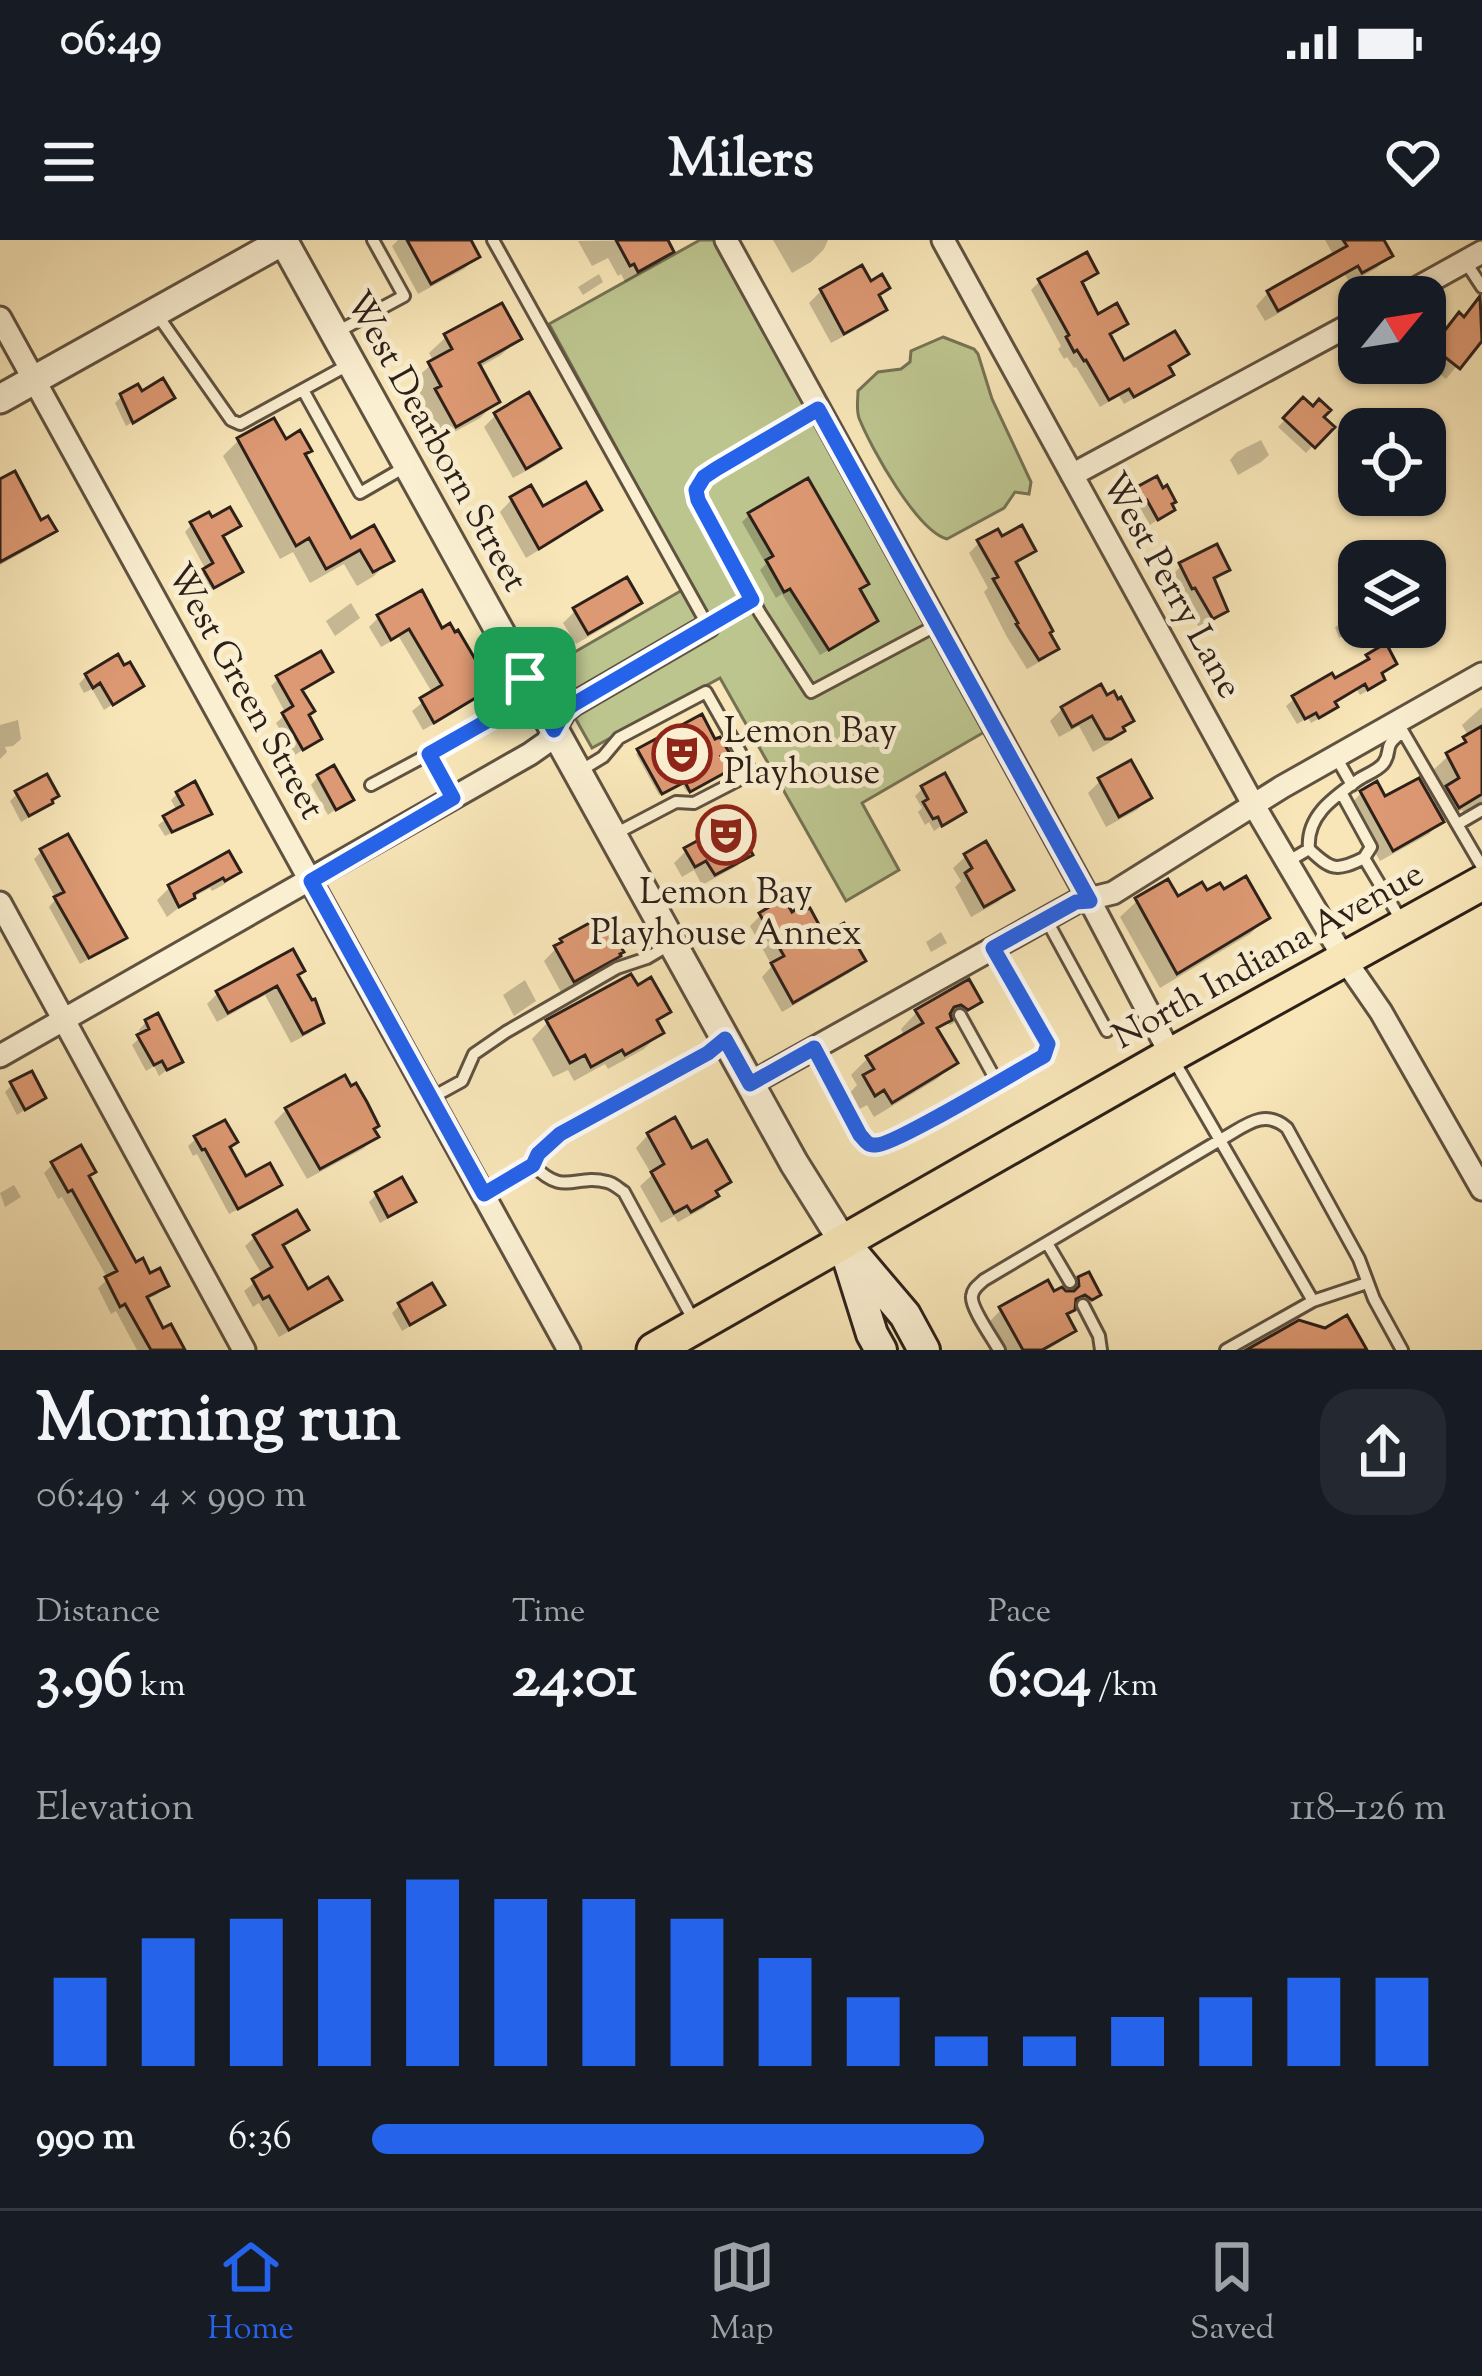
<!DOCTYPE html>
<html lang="en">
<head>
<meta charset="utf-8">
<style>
  :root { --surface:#171b24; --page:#242831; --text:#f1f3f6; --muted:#9ea1a6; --line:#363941; --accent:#2563eb }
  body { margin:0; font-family:"Sorts Mill Goudy",serif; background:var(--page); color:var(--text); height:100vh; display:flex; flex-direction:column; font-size:45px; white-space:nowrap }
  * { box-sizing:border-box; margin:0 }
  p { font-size:39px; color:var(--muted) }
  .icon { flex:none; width:66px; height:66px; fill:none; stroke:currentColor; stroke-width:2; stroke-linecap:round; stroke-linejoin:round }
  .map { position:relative; height:1110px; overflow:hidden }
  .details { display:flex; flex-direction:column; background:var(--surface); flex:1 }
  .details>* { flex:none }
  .needle { width:78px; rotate:60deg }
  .fabs { position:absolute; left:1338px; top:36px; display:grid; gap:24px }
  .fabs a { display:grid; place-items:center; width:108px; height:108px; border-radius:24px; background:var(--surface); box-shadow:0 3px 9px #0004; font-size:60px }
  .pin { position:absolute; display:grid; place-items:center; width:102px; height:102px; color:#fff; margin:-51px; border-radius:24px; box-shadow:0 6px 18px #0006 }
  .round { display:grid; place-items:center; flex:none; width:126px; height:126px; border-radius:36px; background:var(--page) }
  .summary { display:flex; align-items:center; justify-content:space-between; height:204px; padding:0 36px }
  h1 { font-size:66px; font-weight:700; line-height:90px }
  .stats { display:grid; grid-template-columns:repeat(3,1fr); gap:18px; height:204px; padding:12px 36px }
  .stats div { display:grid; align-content:center }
  .stats b { font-size:60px; font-weight:700 }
  .stats small { font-size:33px; font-weight:400 }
  .stats p { font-size:33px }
  .chart { height:336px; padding:24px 36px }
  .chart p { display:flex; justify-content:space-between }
  .chart svg { width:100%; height:216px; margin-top:12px; stroke:var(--accent); stroke-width:6 }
  ul { padding:0 36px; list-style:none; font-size:39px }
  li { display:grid; grid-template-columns:192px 144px 1fr; align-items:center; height:90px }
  li i { height:30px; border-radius:15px; background:var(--accent) }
  .status { display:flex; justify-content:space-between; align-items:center; height:84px; padding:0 60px; background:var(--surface); direction:ltr }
  .status svg { height:33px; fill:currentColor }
  header { display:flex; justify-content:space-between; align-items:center; height:156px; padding:0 36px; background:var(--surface); font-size:54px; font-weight:700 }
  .tab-bar { display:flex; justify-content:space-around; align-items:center; height:168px; border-top:3px solid var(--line); background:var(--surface); font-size:33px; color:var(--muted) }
  .tab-bar a { display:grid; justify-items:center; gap:6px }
  .tab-bar .selected { color:var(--accent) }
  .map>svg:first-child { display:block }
  .green { fill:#bdc58f; stroke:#757254; stroke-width:3 }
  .shadow { fill:#0003 }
  .building { fill:#dd9973; stroke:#2d2019; stroke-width:3 }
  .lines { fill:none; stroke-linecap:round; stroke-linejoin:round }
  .service-casing { stroke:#605241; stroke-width:16 }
  .minor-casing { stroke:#605241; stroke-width:27 }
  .tertiary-casing { stroke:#605241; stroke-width:33 }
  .secondary-casing { stroke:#2d2019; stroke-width:36 }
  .primary-casing { stroke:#2d2019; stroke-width:39 }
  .service { stroke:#faefd1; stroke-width:10 }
  .minor { stroke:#faefd1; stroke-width:21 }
  .tertiary { stroke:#faefd1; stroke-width:27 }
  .secondary { stroke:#faefd1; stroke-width:30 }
  .primary { stroke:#f8e6b8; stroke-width:33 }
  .route-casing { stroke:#fff; stroke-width:24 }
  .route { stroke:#2563eb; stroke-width:15 }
  .labels { text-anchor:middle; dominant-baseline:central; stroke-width:10; stroke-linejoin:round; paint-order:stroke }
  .street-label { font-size:36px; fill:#2d2019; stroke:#faefd1 }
  .poi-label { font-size:36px; fill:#2d2019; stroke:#faefd1; text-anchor:start }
</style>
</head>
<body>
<div class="status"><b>06:49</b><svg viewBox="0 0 49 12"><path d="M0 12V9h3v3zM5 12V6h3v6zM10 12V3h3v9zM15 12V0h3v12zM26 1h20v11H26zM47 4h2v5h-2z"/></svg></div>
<header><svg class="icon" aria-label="menu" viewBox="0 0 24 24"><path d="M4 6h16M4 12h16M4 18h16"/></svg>Milers<svg class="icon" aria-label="heart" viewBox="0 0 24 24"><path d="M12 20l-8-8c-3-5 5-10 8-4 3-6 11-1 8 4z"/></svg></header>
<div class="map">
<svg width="1482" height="1110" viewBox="0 0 1482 1110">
  <rect width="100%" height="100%" fill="#f8e6b8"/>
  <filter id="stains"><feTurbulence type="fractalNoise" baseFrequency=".00167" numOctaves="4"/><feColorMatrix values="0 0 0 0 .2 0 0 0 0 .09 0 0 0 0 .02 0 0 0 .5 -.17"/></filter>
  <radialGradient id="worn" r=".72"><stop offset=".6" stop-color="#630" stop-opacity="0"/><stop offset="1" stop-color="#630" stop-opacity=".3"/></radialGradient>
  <!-- green -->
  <path class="green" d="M700,0H716L986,491L862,563L899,630L846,661L720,438L592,508L547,428L691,345L549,84Z
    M943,97L974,109L978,114L992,159L1031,242L1029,254L1015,252L1004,268L947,299C917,291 871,208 859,178C856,169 858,160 858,151L878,132L901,129L910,122L911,111Z"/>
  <!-- shadow -->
  <path class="shadow" d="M398,0H468L477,17L464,29L418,54L392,6Z
    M664,0L671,11L659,23L625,42L621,34L618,36L608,18L592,26L578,1Z
    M773,0H828L824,9L811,22L792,33Z
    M1325,0H1380L1389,16L1377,28L1350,43L1345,35L1265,81L1256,66L1268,53L1334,16Z
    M1095,33L1080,45L1097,78L1125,83L1108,96L1123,124L1185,114L1167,128L1170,134L1161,143L1124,164L1119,156L1100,167L1076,127L1074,128L1067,117L1064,119L1058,109L1061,106L1031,50L1040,41Z
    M599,34L603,42L583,55L578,47Z
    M821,51L877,57L884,69L872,81L831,103L809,63Z
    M1476,66L1482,71V83L1477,90L1482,96L1446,139L1425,122V117L1447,88L1463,79Z
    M446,97L518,99L501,115L478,128L497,161L480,178L438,201L420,168L425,163L413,141L434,122L429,113Z
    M140,155L165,163L126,186L115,163L122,156Z
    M1303,161L1331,187L1306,213L1278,187Z
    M496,175L558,208L546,220L513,238L484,187Z
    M239,200L284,203L303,216L350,302L390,320L374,336L357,346L344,324L310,343L293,312L280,319L223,216Z
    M1261,200L1269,215L1261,222L1238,235L1230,220L1237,212Z
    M0,242L40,284L53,291L41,302L0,325Z
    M1137,251L1172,270L1150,285L1139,266L1134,268L1129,258Z
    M512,259L542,270L598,269L586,281L526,318L500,272Z
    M749,275L858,351L875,381L867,388L820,415L782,354L776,358L760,330L766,324L742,282Z
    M192,284L237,285L220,298L239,332L232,339L206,353L197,338L206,330L185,292Z
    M1000,300L1033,310L1014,325L1056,409L1045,419L1027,429L1007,397L984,352L988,348L969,313L979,303Z
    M1181,326L1226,330L1213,343L1224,371L1212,383L1200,389L1169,338Z
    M351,363L360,378L335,396L326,381Z
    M638,363L626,375L576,404L563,383L575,371Z
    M379,377L441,392L494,445L484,455L423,490L412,471L433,454L399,397L381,407L369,387Z
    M1350,379L1355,389L1339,398L1335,387Z
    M1368,417L1394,424L1379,435L1382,439L1374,447L1360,455L1357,450L1332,464L1334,467L1327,474L1311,483L1308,478L1297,484L1286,466L1294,459L1333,442Z
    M329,432L300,452L306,476L318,499L295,515L276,483L286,474L271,446L278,439Z
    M86,436L140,446L104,470L92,449L84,453L79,444Z
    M1482,467V564L1465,574L1462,570L1440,582L1429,594L1380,621L1349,566L1361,553L1384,560L1431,565L1443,553L1431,532L1469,497L1462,485Z
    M1062,469L1131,480L1109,503L1093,512L1079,486L1059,497L1050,481Z
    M18,480L21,499L13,506L5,507L7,512L0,519V485Z
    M639,511L718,516L723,533L687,552L681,543L659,555L636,514Z
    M318,537L350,559L328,575L311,545Z
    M1100,541L1149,558L1137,570L1106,587L1088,553Z
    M922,549L962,572L934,591L929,582L925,585L918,572L922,568L915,556Z
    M17,554L56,556L42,570L21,582L10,561Z
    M177,554L209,574L202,580L165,596L158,585L177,571L171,560Z
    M42,611L123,697L115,704L80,724L49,667L56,659L34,619Z
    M686,611L749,614L737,626L702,645L694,630L682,637L674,623Z
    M966,616L1010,650L998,662L971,677L955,647L961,641L953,628Z
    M237,632L225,644L212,651L210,648L190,659L167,677L157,660L170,647Z
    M1206,654L1266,678L1250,694L1160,748L1120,677L1137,661L1176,660Z
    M761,675L790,676L862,721L851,732L782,772L762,737L772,726L750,686Z
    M941,692L947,703L931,712L926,702Z
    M562,702L618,716L606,728L561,752L544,721Z
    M295,736L321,782L310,793L291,803L265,755L217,782L207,764L218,753Z
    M525,740L536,761L514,776L503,755Z
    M637,749L667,772L656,783L661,792L644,809L608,829L605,824L574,841L568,830L553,837L532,799L548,782Z
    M978,762L962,778L950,785L945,782L936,791L954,823L937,839L874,877L867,865L858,870L849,854L857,845L851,835L868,818L905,797L901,789L917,772Z
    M146,782L179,821L159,836L154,826L146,831L132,805L142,796L139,790Z
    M12,845L43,858L17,875L5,852Z
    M286,870L371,890L375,897L363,909L307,939L274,882Z
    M224,884L227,908L245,940L278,944L271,952L229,974L197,914L193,916L188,906L196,899Z
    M648,895L691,912L727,941L704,968L678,982L674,976L661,983L640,946L652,935L636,908Z
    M53,924L86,938L135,1025L166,1046L156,1055L145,1060L175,1110H137L116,1071L111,1074L98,1048L108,1039L62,957L58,959L44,933Z
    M14,945L21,957L5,967L0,953Z
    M376,955L412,962L405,969L380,983L369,962Z
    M305,989L281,1007L307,1053L338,1059L328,1069L279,1097L259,1063L253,1067L244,1051L263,1036L245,1006L255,997Z
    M1080,1040L1098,1054L1086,1066L1078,1071L1073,1067L1064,1076L1073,1090L1060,1102L1047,1110H1005L989,1082L1001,1070L1066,1054Z
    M431,1047L441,1065L434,1072L402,1091L392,1073L399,1066Z"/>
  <!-- building -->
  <path class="building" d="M407,0H471L480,17L431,44Z
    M616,0H668L674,12L638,32L634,24L630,26Z
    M1343,0H1384L1393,16L1362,33L1358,26L1278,71L1267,51L1347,6Z
    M1087,12L1098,33L1082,42L1098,74L1117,63L1128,84L1110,94L1124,120L1175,91L1189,114L1169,126L1174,135L1134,157L1129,149L1109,160L1086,120L1084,121L1077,110L1074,112L1066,97L1069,95L1038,39Z
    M862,25L871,41L882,34L890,48L879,55L887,70L844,94L820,49Z
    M1480,56L1482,101L1460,129L1432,107L1459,72L1464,77Z
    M502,63L522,99L479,123L500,162L456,187L435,149L441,146L428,122L452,109L444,94Z
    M163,138L175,158L133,183L120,154L138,144L142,151Z
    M529,152L561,208L526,229L494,173Z
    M1303,157L1313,166L1319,159L1331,170L1324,177L1335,187L1315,208L1283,178Z
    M274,178L286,199L300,190L312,211L305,214L351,298L374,285L394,321L373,332L360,310L326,329L309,298L296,306L237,198Z
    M15,231L41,280L48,276L57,291L0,322V239Z
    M1157,236L1163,248L1167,245L1176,262L1172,264L1175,270L1158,280L1147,260L1142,263L1135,248Z
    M808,238L869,344L860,349L878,381L829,410L790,349L784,352L766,320L773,316L748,273Z
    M586,242L602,270L539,309L510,257L531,245L543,266Z
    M230,267L241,286L223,296L243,332L214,348L203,329L213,323L190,282L209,272L212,277Z
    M1022,285L1036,311L1016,322L1053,391L1050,393L1059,409L1039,420L1016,384L1018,383L993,339L998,337L977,300L998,289L1002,296Z
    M1217,304L1230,330L1214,338L1228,371L1213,379L1195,348L1192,349L1179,323Z
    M627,337L642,363L588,394L573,368Z
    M422,350L442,388L450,383L455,392L458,390L478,424L483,421L497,445L434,483L420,458L442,445L409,389L391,400L377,375Z
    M1386,403L1397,424L1382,433L1385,440L1368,450L1365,444L1335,462L1338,467L1319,478L1316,473L1305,479L1292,456L1332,433L1335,438L1369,419L1366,415Z
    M321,411L333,432L302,450L315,471L309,475L322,499L303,510L282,473L293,466L276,436Z
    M118,414L124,425L130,422L144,446L113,465L100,443L93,448L85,434Z
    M1101,444L1107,455L1114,451L1118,459L1121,457L1134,481L1123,487L1125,491L1111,499H1105L1092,476L1072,487L1061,467Z
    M702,474L715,499L720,497L729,512L721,516L730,530L690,552L685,542L662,554L637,509Z
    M1482,486V554L1459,568L1446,546L1459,538L1446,513L1466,502L1463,497Z
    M1131,520L1152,558L1119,577L1098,538Z
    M334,525L354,560L336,570L317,535Z
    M945,533L966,572L942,586L938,577L933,579L923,562L928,559L921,546Z
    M47,534L59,556L52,560L53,563L29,576L15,551Z
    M1419,538L1444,582L1393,611L1360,551L1377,541L1385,556Z
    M195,541L212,574L172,592L163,576L183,565L176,552Z
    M734,581L753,615L715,635L706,621L695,627L684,608Z
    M68,594L127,698L89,718L54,657L64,652L40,609Z
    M986,601L1014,650L984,667L965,633L972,628L964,614Z
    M229,611L241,632L225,641L223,638L194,654L195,658L179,667L168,645Z
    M1246,636L1270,678L1177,734L1135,658L1168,639L1178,656L1202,642L1207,650L1220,643L1224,649Z
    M784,658L792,672L799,667L802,672L810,668L824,694L844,683L866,721L793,763L771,723L784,716L759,673Z
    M597,679L599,682L605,679L624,712L620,714L621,716L574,742L554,706L562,702L560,699Z
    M293,709L305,731L298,735L312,760L315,759L324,783L303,794L277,746L228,773L216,751Z
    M631,734L638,745L651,737L671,772L657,780L664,793L625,815L622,810L591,827L585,815L570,823L546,780Z
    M969,739L982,762L968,770L961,765L954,767L950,774L952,780L937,788L958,823L892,863L884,850L875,856L863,835L874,829L866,816L923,783L915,770Z
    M158,773L183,822L167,830L162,821L154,825L137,795L149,789L145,780Z
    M32,831L46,858L25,870L10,842Z
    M345,835L351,846L356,843L367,862L379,886L374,889L379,897L320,929L285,868Z
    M675,877L692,908L707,900L731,942L716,951L719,956L691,972L687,966L674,973L651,932L664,924L647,893Z
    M225,880L238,902L230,907L246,936L270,923L282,945L238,969L205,909L202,910L194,896Z
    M81,905L96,932L89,936L136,1022L143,1018L150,1033L160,1028L169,1046L147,1057L163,1088L171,1084L185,1110H151L125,1064L120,1067L105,1037L117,1031L72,950L68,952L51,922Z
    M402,937L416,962L388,977L375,952Z
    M297,970L309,990L283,1005L308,1049L328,1037L342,1060L289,1090L269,1056L263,1059L252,1039L272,1027L253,995Z
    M1089,1032L1101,1055L1092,1060L1085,1055L1076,1059L1075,1070L1067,1074L1076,1091L1042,1110H1023L999,1067L1048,1040L1054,1051L1062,1047L1066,1051H1074L1079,1046L1078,1037Z
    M432,1043L445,1065L410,1085L398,1063Z
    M1347,1075L1367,1110H1246L1299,1080L1325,1088Z"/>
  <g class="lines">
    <defs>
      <path id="service" d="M493,0L708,386L753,360
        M1465,21L1482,47
        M156,73L231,180L240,184L348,125
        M337,92L404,56L373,0
        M303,150L360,253L405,227
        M818,169L716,228L704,237L696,250L698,260L760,373L811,452L937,385
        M1402,490L1482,627
        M429,514L496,475L507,448L525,438
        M1336,517L1352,545
        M580,531L603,517L619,498L706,452L752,533L694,563L676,562L615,594
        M371,545L429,514L453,558
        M1342,554L1371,607L1364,618L1401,680
        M1458,584L1482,570
        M1309,609C1331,630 1336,632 1364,618
        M1287,622L1309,609C1306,576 1333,558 1358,540C1365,535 1377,531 1383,524C1394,510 1380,508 1403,492
        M1046,679L1107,791
        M960,775L997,842
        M814,808L861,895C869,905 875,905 888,903L1044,816L1048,804L993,708
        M1173,819L1313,1061
        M431,858L462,841L474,814L506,792L617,728L647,718L669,705
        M533,925C565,958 575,933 607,942C613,943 618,948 624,952L695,1083
        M484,954L533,925L538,913L560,894L708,813L722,801
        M1047,1003L1070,1042
        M1083,1065L1099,1096L1101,1110
        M999,1110C993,1099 970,1067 972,1056C973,1048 979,1045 984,1040L1220,900C1243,888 1263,867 1287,888L1359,1019L1374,1059L1402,1110
        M1226,1110L1313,1061L1367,1043"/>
      <path id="minor" d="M726,0L1090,661L1171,815
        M943,0L1253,564L1345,720L1381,772L1482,949
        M1401,57L1482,12
        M0,78L569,1110
        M1072,235L1359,80
        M0,663L244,1110
        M0,816L530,514L547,502L564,472L574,464L708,386
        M750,844L1076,662L1113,653L1282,547L1482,434"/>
      <path id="tertiary" d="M283,0L794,923L844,1003
        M0,159L283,1"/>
      <path id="secondary" d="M844,1003L905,1075L924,1110
        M847,1014L872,1094L881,1110"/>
      <path id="primary" d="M654,1110L1171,815L1482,643"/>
    </defs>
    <!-- service casing -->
    <use href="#service" class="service-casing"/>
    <!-- minor casing -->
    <use href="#minor" class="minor-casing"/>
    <!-- tertiary casing -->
    <use href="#tertiary" class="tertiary-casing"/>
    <!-- secondary casing -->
    <use href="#secondary" class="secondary-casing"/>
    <!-- primary casing -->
    <use href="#primary" class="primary-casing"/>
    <!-- service -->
    <use href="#service" class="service"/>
    <!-- minor -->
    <use href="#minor" class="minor"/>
    <!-- tertiary -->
    <use href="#tertiary" class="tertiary"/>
    <!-- secondary -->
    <use href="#secondary" class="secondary"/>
    <!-- primary -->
    <use href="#primary" class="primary"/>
  </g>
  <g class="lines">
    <defs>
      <path id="route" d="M818,169L1090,661L1076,662L993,708L1048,804L1044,816C1020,829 893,906 876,905C866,905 866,901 860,895L814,808L750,844L725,799L708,813L560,894L538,914L533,925L484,954L311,641L453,558L429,514L496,476L507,448L525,438L554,490L564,472L574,464L752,360L698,260L696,250L704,237L716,229Z"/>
    </defs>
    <!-- route casing -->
    <use href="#route" class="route-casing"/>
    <!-- route -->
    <use href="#route" class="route"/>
  </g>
  <!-- icons -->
  <defs>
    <symbol id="theatre-ring" viewBox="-11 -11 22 22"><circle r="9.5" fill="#faefd1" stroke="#8f2418" stroke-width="1.5"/><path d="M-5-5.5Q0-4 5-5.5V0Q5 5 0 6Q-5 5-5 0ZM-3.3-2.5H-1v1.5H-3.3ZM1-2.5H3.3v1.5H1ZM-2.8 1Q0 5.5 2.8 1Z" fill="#8f2418"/></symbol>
  </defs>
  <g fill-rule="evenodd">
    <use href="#theatre-ring" x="649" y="481" width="66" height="66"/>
    <use href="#theatre-ring" x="693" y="562" width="66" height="66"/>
  </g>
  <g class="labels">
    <!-- street labels -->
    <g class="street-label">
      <text transform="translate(435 202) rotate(61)">West Dearborn Street</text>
      <text transform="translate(1170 346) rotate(61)">West Perry Lane</text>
      <text transform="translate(244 452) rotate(61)">West Green Street</text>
      <text transform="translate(1269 717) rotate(-29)">North Indiana Avenue</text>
    </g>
    <!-- poi labels -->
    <g class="poi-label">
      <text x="724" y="493">Lemon Bay<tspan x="724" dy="41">Playhouse</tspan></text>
      <text x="726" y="654" text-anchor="middle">Lemon Bay<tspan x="726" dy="41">Playhouse Annex</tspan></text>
    </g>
  </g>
  <rect width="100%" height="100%" filter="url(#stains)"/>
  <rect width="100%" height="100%" fill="url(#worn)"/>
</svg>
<div class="fabs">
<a><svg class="needle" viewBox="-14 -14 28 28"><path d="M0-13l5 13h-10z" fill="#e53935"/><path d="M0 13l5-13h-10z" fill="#9ea1a6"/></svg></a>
<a><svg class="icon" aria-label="locate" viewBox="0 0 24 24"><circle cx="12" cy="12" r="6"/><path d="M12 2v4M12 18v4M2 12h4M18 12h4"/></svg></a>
<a><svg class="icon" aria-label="layers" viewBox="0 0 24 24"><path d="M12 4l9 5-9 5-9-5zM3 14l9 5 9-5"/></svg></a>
</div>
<div class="pin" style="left:525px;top:438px;background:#1e9e55"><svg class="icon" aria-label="arrive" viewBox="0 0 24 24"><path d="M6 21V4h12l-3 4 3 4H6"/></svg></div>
</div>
<section class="details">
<div class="summary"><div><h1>Morning run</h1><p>06:49 · 4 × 990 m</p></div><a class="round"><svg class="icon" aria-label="share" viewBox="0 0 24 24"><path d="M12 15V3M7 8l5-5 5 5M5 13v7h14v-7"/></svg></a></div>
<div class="stats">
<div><p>Distance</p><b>3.96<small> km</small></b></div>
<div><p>Time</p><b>24:01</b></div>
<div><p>Pace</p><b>6:04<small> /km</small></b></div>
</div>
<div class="chart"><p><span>Elevation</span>118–126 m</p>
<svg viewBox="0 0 160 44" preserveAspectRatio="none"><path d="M5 44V26M15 44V18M25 44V14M35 44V10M45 44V6M55 44V10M65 44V10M75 44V14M85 44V22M95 44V30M105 44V38M115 44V38M125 44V34M135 44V30M145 44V26M155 44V26"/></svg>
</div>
<ul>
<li><b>990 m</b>6:36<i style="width:57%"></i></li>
</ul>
</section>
<nav class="tab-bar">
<a class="selected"><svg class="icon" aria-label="home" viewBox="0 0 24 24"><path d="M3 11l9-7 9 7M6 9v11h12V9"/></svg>Home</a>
<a><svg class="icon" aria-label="map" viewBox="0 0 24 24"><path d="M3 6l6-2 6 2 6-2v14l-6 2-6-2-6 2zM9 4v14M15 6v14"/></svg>Map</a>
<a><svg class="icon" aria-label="saved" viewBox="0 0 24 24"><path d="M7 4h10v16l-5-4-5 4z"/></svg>Saved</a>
</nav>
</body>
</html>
